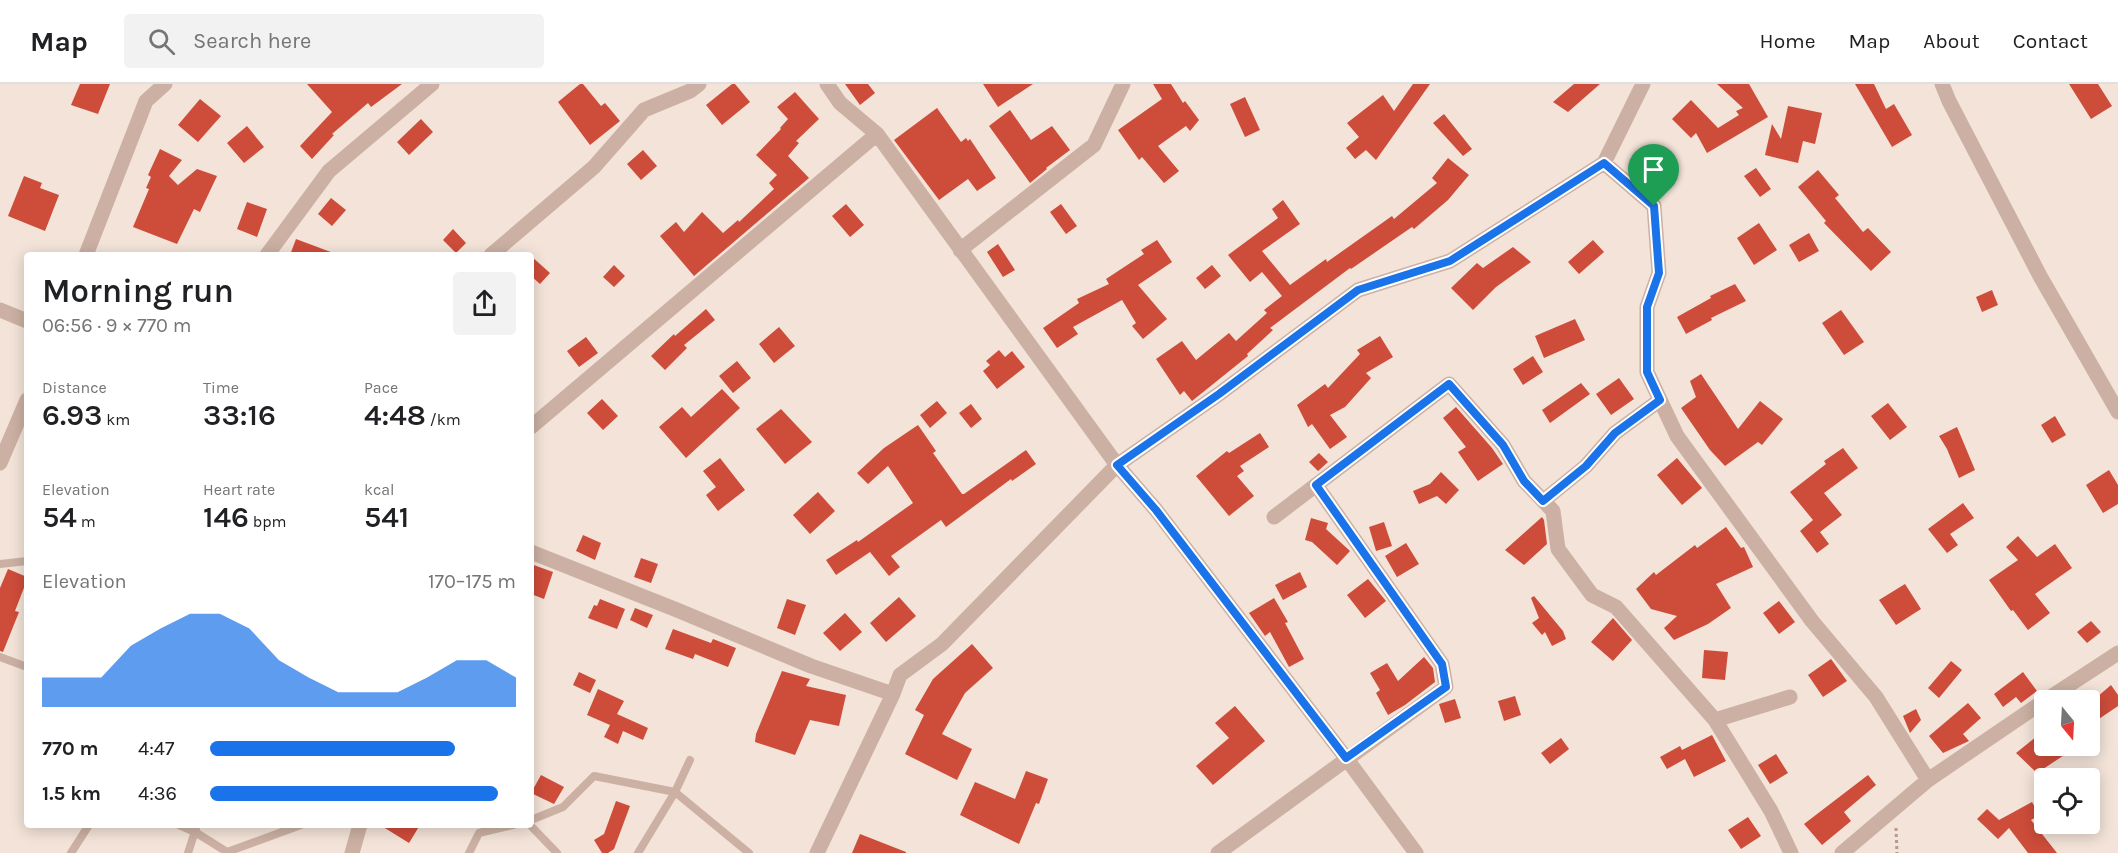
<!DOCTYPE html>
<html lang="en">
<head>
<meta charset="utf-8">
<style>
  :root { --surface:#fff; --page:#f2f2f2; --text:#202124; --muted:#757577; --line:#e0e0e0; --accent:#1a73e8 }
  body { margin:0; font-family:Karla,sans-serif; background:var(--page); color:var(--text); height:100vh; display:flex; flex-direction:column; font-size:22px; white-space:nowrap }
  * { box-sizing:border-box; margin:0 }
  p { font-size:20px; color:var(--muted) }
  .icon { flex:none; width:33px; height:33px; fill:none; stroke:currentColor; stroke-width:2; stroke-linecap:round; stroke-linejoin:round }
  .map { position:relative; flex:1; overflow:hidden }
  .panel { position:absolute; left:24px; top:168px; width:510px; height:576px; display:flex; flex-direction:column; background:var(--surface); border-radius:6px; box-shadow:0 3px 15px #0003 }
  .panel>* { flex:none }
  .needle { width:39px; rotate:162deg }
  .controls { position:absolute; left:2034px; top:606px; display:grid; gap:12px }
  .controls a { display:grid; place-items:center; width:66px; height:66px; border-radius:6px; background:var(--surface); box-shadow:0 3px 15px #0003; font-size:30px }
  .pin { position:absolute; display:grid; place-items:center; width:51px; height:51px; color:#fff; margin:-62px -26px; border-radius:50% 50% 50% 0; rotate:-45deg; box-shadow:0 0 6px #0007 }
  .pin .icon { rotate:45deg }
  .round { display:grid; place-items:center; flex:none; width:63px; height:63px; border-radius:6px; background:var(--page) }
  .summary { display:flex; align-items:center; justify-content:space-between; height:102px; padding:0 18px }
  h1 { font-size:33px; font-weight:600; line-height:45px }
  .stats { display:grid; grid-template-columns:repeat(3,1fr); gap:9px; height:102px; padding:6px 18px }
  .stats div { display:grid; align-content:center }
  .stats b { font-size:30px; font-weight:600 }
  .stats small { font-size:16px; font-weight:400 }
  .stats p { font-size:16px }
  .chart { height:168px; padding:12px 18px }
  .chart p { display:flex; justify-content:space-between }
  .chart svg { width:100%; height:108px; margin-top:6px; fill:var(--accent); opacity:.7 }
  ul { padding:0 18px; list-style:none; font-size:20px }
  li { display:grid; grid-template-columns:96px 72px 1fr; align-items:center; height:45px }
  li i { height:15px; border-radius:8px; background:var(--accent) }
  header { display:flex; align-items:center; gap:36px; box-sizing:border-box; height:84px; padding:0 30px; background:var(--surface); border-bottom:2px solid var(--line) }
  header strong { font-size:28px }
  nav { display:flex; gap:33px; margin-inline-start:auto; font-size:21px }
  .search { width:420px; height:54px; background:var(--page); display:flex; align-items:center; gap:15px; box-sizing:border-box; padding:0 21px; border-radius:6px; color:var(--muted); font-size:22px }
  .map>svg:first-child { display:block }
  .building { fill:#ce4c3a }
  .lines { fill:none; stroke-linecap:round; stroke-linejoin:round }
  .path { stroke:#b79a8d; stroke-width:3; stroke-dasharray:3 3; stroke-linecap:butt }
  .lane { stroke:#cbb0a3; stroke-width:8 }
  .street { stroke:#cbb0a3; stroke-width:15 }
  .route-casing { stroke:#fff; stroke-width:12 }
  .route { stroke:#1a73e8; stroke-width:8 }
</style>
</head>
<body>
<header>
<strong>Map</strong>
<div class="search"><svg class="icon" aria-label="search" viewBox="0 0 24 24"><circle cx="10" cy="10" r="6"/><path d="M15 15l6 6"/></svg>Search here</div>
<nav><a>Home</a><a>Map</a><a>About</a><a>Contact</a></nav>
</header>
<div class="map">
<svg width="2118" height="769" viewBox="0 0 2118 769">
  <rect width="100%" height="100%" fill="#f3e3d8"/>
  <!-- building -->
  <path class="building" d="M80,0H110L98,30L71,21Z
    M307,0H402L371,23L368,19L332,50L334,51L312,75L300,62L332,28Z
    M580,0H583L601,22L605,19L620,37L590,61L558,18Z
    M732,0H735L750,18L722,41L706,21Z
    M845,0H868L875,9L860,21Z
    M983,0H1033L998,23Z
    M1153,0H1171L1183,19L1185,17L1199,36L1190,47L1186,42L1158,62L1179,87L1164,99L1142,73L1139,76L1118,46L1162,15Z
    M1413,0H1430L1376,76L1366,66L1355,75L1346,64L1359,53L1347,39L1383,11L1394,27Z
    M1574,0H1600L1568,28L1553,18Z
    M1717,0H1749L1768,33L1707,69L1696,49L1691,54L1672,35L1691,16L1718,44L1739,31L1736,27L1743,24Z
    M1855,0H1874L1886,25L1894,20L1912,51L1892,63Z
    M2069,0H2098L2112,22L2091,35Z
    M795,8L819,35L796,57L799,59L788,72L809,94L694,192L660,152L676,138L684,148L702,128L723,149L738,136L739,138L774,105L769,99L777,91L756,71L781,45L780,44L788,35L777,23Z
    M1245,13L1260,46L1245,53L1230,20Z
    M200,15L221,32L198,58L178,41Z
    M1788,22L1822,29L1815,60L1803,57L1798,79L1765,71L1772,40L1781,55Z
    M937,24L961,58L966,54L968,57L970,55L996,94L977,107L968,95L939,116L894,56Z
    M1010,26L1031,56L1052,42L1070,66L1046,84L1047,85L1030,99L989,42Z
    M1444,30L1472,65L1463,72L1433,39Z
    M421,35L433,48L409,71L397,58Z
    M247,42L264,63L244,79L227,59Z
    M160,65L182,76L169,92L178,101L197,85L217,92L200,128L194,125L177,160L133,143L149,105L146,104L151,93L148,91Z
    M643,66L657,82L641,96L627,80Z
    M1448,74L1469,91L1448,116L1414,145L1412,143L1351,185L1350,184L1270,244L1273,246L1247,270L1248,272L1192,317L1184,307L1180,311L1156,275L1182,257L1196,276L1229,249L1236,257L1267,229L1264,226L1282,212L1262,188L1250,198L1228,171L1278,134L1272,125L1283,116L1300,140L1262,167L1290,201L1326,175L1327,178L1392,132L1394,135L1437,99L1432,94Z
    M1756,84L1771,105L1760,113L1744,92Z
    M1818,86L1839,111L1835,114L1863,148L1868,144L1891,168L1871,187L1824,139L1826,137L1798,103Z
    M24,92L42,99L40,104L59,111L45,147L8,132Z
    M331,114L346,126L332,142L318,130Z
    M247,118L267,125L257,153L237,145Z
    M846,120L864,141L850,153L832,132Z
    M1061,120L1077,142L1066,150L1050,128Z
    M1759,139L1777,166L1754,181L1737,154Z
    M453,145L466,159L456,169L443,156Z
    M1809,149L1819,167L1799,178L1789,161Z
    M296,155L336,170L335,171H290Z
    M1157,156L1172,178L1138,201L1167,235L1143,255L1132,242L1136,239L1122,216L1073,243L1078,250L1057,264L1043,244L1079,219L1077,215L1109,200L1106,195L1144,170L1141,166Z
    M1593,156L1604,168L1579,190L1568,178Z
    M998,160L1015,186L1003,193L987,168Z
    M1513,163L1531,178L1496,203L1473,226L1451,204L1477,179L1483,184Z
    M531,172L550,189L540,200L531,192Z
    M614,181L625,192L614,203L603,193Z
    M1212,181L1221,192L1205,205L1196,194Z
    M1735,200L1746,217L1711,234L1712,236L1686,250L1677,233L1711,214L1710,212Z
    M1992,206L1998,221L1982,228L1976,213Z
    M706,225L715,236L684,261L687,264L665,286L651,272L674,250L675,252Z
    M1841,226L1864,258L1844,271L1822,239Z
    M1575,235L1585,256L1544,274L1535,252Z
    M779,243L795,262L774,279L759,260Z
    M1380,252L1393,273L1366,289L1371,294L1345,323L1330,331L1347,353L1330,365L1312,340L1308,343L1297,321L1325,300L1328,304L1360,270L1357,266Z
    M586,253L598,269L579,283L567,267Z
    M999,266L1005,273L1012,267L1025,283L997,305L983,287L990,281L986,277Z
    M1533,272L1543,288L1523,301L1513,285Z
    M737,277L751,294L733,309L719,292Z
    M1701,290L1738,345L1760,317L1783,335L1762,361L1758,358L1725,382L1710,366L1681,324L1696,313L1690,297Z
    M1619,294L1634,315L1611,331L1596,310Z
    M1581,299L1590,310L1550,339L1542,326Z
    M722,305L740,324L686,374L659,343L682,323L691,333Z
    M602,315L618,332L603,346L587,329Z
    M937,317L947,329L930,344L920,331Z
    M1888,319L1907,343L1890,356L1871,332Z
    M971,320L982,335L971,344L959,329Z
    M1456,323L1492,364L1503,380L1478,397L1458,368L1466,363L1443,334Z
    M781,325L812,358L785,380L756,345Z
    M2055,332L2066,351L2052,359L2041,341Z
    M918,341L936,367L933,369L962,410H964L1026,366L1036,380L1012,397L1011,395L946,443L941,436L891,472L900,483L889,492L870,468L836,491L826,476L857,456L858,458L913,419L888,382L868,400L857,389L884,364Z
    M1957,343L1975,386L1959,394L1947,365L1939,352Z
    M1260,349L1269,363L1240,382L1244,387L1237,392L1254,412L1229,432L1196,392L1227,367L1229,369Z
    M1843,364L1858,384L1824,409L1842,431L1820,448L1829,460L1817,469L1800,447L1813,436L1790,408L1826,380L1824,377Z
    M1319,369L1328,378L1318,387L1309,378Z
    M720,374L745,406L718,427L706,411L716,403L703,387Z
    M1677,374L1702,404L1682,421L1657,391Z
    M2109,386L2118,401V420L2103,429L2086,401Z
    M1441,388L1459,406L1446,420L1437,412L1419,420L1413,407L1430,400Z
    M818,408L835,427L810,450L793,431Z
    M1963,419L1974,434L1950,450L1958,461L1947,469L1928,445Z
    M1542,433L1544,436L1547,460L1524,481L1505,466Z
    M1311,434L1328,439L1326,445L1350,467L1337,481L1312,458L1305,456Z
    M1384,438L1392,462L1376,467L1369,443Z
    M1726,443L1741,464L1744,463L1753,483L1716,500L1731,524L1708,540L1674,556L1664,544L1677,532L1651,525L1636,505L1654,488L1656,491L1695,461L1697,464Z
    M583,451L601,459L595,476L576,467Z
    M2018,452L2037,473L2055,460L2072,484L2035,510L2050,529L2028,546L2013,526L2011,527L1989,496L2018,476L2006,463Z
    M1406,459L1419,480L1397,493L1385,472Z
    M641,474L658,480L651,499L634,493Z
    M531,480L553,488L544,515L531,510Z
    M8,485L27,493V496L15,527L19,528L3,568L0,567V504Z
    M1300,488L1307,503L1283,516L1275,501Z
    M1368,495L1386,517L1365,534L1347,511Z
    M1905,500L1921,525L1896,541L1879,516Z
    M1534,512L1563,547L1566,555L1552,562L1545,548L1542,551L1532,539L1539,534L1531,514Z
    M899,513L916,532L886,558L870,539Z
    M1274,514L1288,538L1285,539L1304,575L1289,583L1270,548L1265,552L1249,529Z
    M600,515L625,525L617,545L588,534L594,521L597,522Z
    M787,515L806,521L795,551L777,544Z
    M1779,517L1795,538L1779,550L1763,529Z
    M635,524L653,531L647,544L630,536Z
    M845,529L862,548L840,567L823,549Z
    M1613,534L1632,556L1613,577L1591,558Z
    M2091,537L2101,548L2087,559L2077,548Z
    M673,545L711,559L713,555L736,564L728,583L695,570L693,575L665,565Z
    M972,560L993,584L965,609L942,650L972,665L957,696L905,670L924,631L915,626L933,595Z
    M1704,566L1728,568L1725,596L1702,594Z
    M1424,573L1433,584L1435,598L1405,621L1388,631L1376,609L1380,606L1370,589L1387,579L1398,597Z
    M1831,575L1847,597L1823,613L1808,591Z
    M1951,577L1962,586L1939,614L1928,604Z
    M782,587L810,595L806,602L846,611L839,642L810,636L795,671L755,658L756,650Z
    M579,588L596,596L590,609L573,601Z
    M2023,588L2037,607L2021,619L2016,613L2003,623L1994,610Z
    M2111,601L2118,611V622L2090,641V619Z
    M598,605L624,617L617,630L648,644L643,656L623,647L618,660L604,653L610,641L587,631Z
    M1515,612L1521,631L1504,637L1498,617Z
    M1455,615L1461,634L1445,639L1439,620Z
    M1968,619L1981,634L1963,650L1969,657L1943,669L1929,652Z
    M1235,622L1265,657L1213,701L1196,682L1229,654L1215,639Z
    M1916,625L1921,636L1910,649L1903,632Z
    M1712,651L1726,677L1694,693L1685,675L1667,685L1660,673L1680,662L1682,666Z
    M2036,653L2043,662H2078L2037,689L2016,669Z
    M1561,654L1569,665L1550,680L1541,669Z
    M1776,670L1788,689L1770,700L1758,681Z
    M1026,687L1048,695L1039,720L1036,719L1019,760L960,731L975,698L1015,715Z
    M541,691L564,703L554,720L531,709Z
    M1868,691L1876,701L1844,728L1851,737L1822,761L1804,740Z
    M616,717L630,722L614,765L608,769H602L594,756L604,750Z
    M2032,718L2040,731L2031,736L2057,769H2028L2009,744L1998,755L1977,735L1987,725L1999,736Z
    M1748,733L1761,752L1741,765L1728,746Z
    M380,741H420L409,759Z
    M860,750L906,768V769H852Z"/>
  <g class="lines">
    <!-- path -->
    <path class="path" d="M1896,744L1897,769"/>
    <!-- lane -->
    <path class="lane" d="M0,480L27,477
      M0,573L27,583
      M531,736L563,723L594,692L675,708L749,769
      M179,741L195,748L227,768L301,741
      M530,741L557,769
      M71,769L89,741
      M188,769L197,741
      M469,769L479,749L513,741
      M638,769L675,708L690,676"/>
    <!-- street -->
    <path class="street" d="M827,0L840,19L877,50L1117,381L1156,426L1346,674L1416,769
      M1942,0L1949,17L2040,192L2118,328
      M1604,79L1654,122L1659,189L1647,223V288L1677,352L1812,537L1876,613L1928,696
      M960,166L1094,61L1123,0
      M86,171L146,17L165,0
      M267,171L329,87L432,0
      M491,171L594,83L644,26L690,7L699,0
      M0,226L27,237
      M531,343L877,50
      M0,379L27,316
      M1543,417L1586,382L1615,349L1660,316
      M1274,433L1449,300L1503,361L1524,397L1553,427L1558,465L1592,511L1616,523L1715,636L1771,727L1791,769
      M531,468L677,526L811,582L893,610
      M2046,616L2118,569
      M1715,636L1790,613
      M352,769L360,741
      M817,769L893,610L900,591L942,560L1117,381L1219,310L1358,206L1450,177L1604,79L1643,0
      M1218,769L1446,603L1442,580L1316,401
      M1842,769L1928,696L2044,617"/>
  </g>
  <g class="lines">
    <defs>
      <path id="route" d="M1604,79L1654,122L1659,189L1647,223V288L1660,316L1615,349L1586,382L1543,417L1524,397L1503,361L1449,300L1316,401L1442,580L1446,603L1346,674L1156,426L1117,381L1219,310L1358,206L1450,177Z"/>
    </defs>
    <!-- route casing -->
    <use href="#route" class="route-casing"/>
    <!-- route -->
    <use href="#route" class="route"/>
  </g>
</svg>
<div class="controls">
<a><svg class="needle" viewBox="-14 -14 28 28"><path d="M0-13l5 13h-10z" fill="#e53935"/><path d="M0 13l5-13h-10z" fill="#757577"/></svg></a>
<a><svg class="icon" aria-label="locate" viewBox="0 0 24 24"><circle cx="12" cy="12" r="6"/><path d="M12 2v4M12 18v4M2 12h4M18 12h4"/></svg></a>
</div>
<div class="pin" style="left:1654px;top:122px;background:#1e9e55"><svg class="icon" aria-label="arrive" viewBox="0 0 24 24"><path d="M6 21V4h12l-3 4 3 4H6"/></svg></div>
<section class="panel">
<div class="summary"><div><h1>Morning run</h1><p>06:56 · 9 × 770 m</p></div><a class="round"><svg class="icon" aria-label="share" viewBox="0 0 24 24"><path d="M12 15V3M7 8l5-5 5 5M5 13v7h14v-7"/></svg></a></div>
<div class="stats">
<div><p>Distance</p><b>6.93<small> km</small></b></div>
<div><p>Time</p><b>33:16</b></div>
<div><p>Pace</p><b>4:48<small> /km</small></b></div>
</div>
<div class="stats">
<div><p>Elevation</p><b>54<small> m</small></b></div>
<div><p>Heart rate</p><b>146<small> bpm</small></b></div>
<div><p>kcal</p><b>541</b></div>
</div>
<div class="chart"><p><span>Elevation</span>170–175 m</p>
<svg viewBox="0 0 160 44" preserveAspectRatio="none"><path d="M0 44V32L10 32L20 32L30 19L40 12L50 6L60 6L70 12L80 25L90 32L100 38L110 38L120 38L130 32L140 25L150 25L160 32V44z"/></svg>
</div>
<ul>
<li><b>770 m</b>4:47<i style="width:80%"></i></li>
<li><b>1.5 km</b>4:36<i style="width:94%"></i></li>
</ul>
</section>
</div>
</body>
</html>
